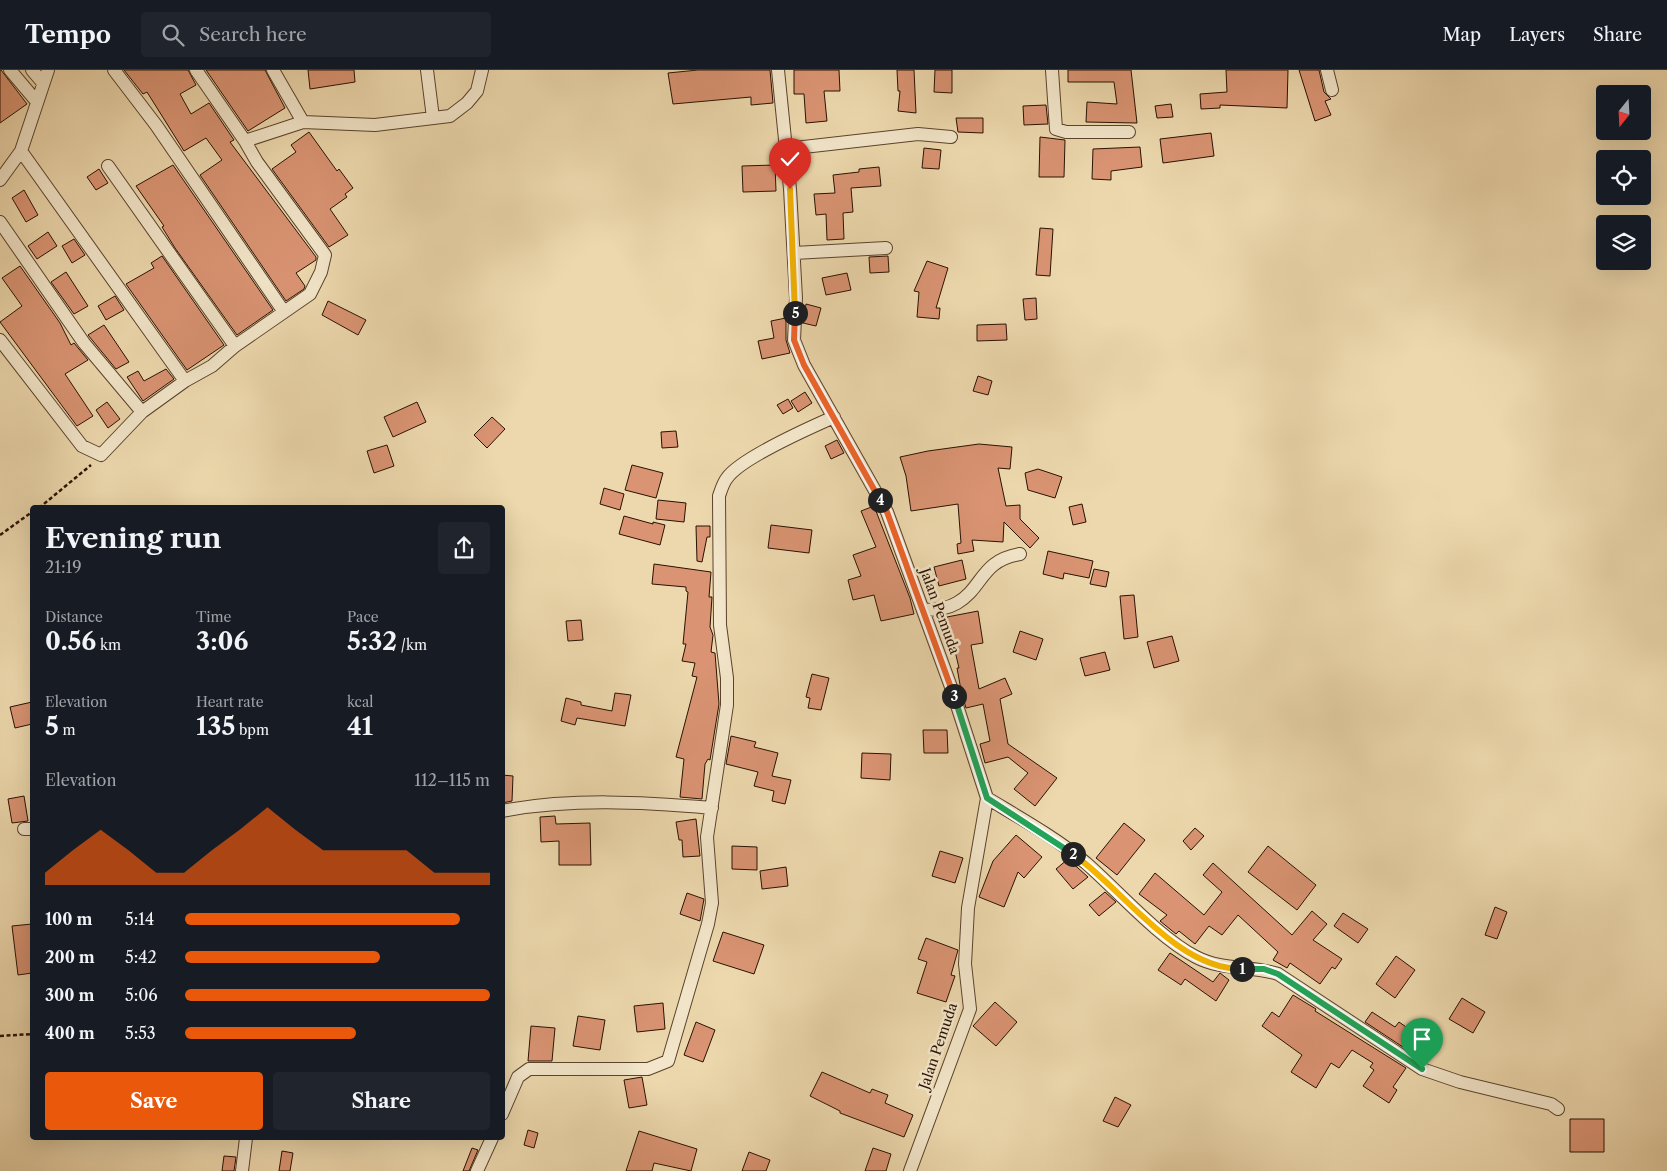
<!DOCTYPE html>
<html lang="en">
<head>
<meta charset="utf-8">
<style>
  :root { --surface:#171b24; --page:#20242c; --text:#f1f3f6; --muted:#9ea1a6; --line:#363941; --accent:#ea580c }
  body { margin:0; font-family:"Libre Caslon Text",serif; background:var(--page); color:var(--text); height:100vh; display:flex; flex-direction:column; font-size:19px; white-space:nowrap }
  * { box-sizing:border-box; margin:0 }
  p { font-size:16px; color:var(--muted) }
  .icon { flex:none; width:28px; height:28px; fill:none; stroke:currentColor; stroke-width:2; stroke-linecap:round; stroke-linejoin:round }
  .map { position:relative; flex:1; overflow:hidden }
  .drawer { position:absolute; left:30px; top:435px; width:475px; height:635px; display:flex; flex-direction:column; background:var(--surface); border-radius:5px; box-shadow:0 5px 20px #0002 }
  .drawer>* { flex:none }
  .needle { width:32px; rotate:198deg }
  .fabs { position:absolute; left:1596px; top:15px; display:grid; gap:10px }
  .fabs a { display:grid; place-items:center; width:55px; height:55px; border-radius:5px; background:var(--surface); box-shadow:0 5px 20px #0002; font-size:25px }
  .pin { position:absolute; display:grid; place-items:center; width:42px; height:42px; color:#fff; margin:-51px -21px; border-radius:50% 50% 50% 0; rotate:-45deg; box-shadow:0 0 5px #0007 }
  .pin .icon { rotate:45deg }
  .km { position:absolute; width:25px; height:25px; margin:-12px; border-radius:50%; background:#222; color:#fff; font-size:14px; line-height:25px; text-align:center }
  .round { display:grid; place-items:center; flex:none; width:52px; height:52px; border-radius:5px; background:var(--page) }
  .headline { display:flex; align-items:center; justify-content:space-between; height:85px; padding:0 15px }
  h1 { font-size:28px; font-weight:800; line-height:38px }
  .stats { display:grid; grid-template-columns:repeat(3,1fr); gap:8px; height:85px; padding:5px 15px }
  .stats div { display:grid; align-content:center }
  .stats b { font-size:25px; font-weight:800 }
  .stats small { font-size:14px; font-weight:400 }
  .stats p { font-size:14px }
  .chart { height:140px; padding:10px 15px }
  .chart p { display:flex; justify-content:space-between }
  .chart svg { width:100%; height:90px; margin-top:5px; fill:var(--accent); opacity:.7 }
  .action { display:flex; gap:10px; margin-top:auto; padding:10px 15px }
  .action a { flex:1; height:58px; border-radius:5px; background:var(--accent); color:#fff; font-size:20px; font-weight:800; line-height:58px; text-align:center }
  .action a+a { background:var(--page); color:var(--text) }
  ul { padding:0 15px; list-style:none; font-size:16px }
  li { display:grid; grid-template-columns:80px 60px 1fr; align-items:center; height:38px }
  li i { height:12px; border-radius:6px; background:var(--accent) }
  header { display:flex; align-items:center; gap:30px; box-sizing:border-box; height:70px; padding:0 25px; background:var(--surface); border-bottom:1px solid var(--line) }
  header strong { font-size:24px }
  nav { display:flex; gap:28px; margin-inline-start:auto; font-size:18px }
  .search { width:350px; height:45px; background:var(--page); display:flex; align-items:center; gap:12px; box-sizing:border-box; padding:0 18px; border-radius:5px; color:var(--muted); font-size:19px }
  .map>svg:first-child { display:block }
  .building { fill:#da9473; stroke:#291101 }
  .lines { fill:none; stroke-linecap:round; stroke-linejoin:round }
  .minor-casing { stroke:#5a432c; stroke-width:14 }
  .path { stroke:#291101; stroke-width:2.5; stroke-dasharray:4 2.5; stroke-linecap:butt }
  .minor { stroke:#f3e6ca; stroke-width:12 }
  .split-1-casing { stroke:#fff; stroke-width:10 }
  .split-2-casing { stroke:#fff; stroke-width:10 }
  .split-3-casing { stroke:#fff; stroke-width:10 }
  .split-4-casing { stroke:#fff; stroke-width:10 }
  .split-5-casing { stroke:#fff; stroke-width:10 }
  .split-6-casing { stroke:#fff; stroke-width:10 }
  .split-1 { stroke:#22a559; stroke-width:6 }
  .split-2 { stroke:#f5b400; stroke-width:6 }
  .split-3 { stroke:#22a559; stroke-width:6 }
  .split-4 { stroke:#f0652b; stroke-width:6 }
  .split-5 { stroke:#f0652b; stroke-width:6 }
  .split-6 { stroke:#f5b400; stroke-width:6 }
  .labels { text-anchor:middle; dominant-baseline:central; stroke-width:5; stroke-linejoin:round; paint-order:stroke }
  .street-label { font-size:14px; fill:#291101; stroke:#f3e6ca }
</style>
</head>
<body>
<header>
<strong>Tempo</strong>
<div class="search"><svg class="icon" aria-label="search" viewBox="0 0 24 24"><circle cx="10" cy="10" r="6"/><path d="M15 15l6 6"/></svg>Search here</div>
<nav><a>Map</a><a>Layers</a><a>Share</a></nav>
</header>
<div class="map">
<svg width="1667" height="1101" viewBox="0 0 1667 1101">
  <rect width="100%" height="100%" fill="#edd8ad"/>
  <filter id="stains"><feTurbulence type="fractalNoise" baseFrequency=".004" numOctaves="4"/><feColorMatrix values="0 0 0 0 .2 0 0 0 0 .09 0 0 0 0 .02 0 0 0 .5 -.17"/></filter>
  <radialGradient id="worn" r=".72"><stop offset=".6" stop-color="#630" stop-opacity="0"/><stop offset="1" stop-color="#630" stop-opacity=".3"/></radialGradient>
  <!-- building -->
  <path class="building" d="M1,0L27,34L0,53V0Z
    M124,0H188L196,15L180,24L191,44L209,33L234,70L230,72L316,187V190L296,203L305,216L304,219L286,231L200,105L222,90L206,68L184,81L147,22L143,24Z
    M206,0H265L285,38L248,61Z
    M308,0H354L355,12L310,19Z
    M698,0H770L773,33L751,35V27L673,34L668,3Z
    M794,0H839L840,21H824L827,51L806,53L804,24H794Z
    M897,0H914L916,43L898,41L900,21H898Z
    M935,0H952V23L934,22Z
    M1068,0H1131L1137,53L1086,52L1087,32L1117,34L1114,12H1068Z
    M1226,0H1288L1287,38L1220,35V38L1201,39L1200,24L1227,22Z
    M1299,0H1319L1324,22L1331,29L1325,31L1331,45L1315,51Z
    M1171,34L1173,47L1157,48L1155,36Z
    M1046,35L1048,54L1024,55L1023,36Z
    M956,48H983V63L958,62Z
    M309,62L337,101L339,99L353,118L345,124L347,127L330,139L348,165L329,177L272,99L296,82L291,75Z
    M1211,63L1214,86L1163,93L1160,69Z
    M1040,67L1065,70L1064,107H1039Z
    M1140,77L1142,97L1111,101V110L1092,109L1093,79Z
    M924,78L941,80L939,99L922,98Z
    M173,95L273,240L237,265L175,178L162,157L164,156L136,116Z
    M775,95L776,121L743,122L742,96Z
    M879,97L881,116L851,118L853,142L843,143L844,169L827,170L826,144L816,145L814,124L835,123L833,105L859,102V99Z
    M99,99L108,113L96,120L87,107Z
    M24,120L38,145L26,152L12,128Z
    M1040,158L1053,159L1050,206L1036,205Z
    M48,162L57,176L37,189L28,176Z
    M74,169L85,185L72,193L62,176Z
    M162,186L224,275L187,300L126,214L154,198L151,193Z
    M888,186L889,202L870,203L869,187Z
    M927,191L948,198L936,238H940L939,249L917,247L919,222L914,221Z
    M20,196L60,253L71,275L74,273L88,290L65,304L93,346L77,356L0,252L22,236L2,208Z
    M66,202L88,236L74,244L51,212Z
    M847,203L851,220L826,225L822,208Z
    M115,226L124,240L106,250L98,236Z
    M1036,228L1037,249L1025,250L1023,229Z
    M328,231L366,250L358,265L322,245Z
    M806,234L821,238L816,256L803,253Z
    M786,248V270L790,283L762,289L758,271L774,268L771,251Z
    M1006,254L1007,270L977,271V255Z
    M104,255L129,292L116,299L88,265Z
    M166,299L174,309L143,331L127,307L138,301L144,311Z
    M978,306L992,311L988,325L973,321Z
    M805,322L812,333L798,342L791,331Z
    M788,329L793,338L783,344L777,335Z
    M107,332L120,349L108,358L96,340Z
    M417,332L426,352L393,367L384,347Z
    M492,347L505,359L487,378L474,365Z
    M676,361L678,377L662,378L661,362Z
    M837,370L844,383L831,389L825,376Z
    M979,374L1012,377L1010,399L998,398L1006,436L1020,435V449L1039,468L1030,478L1004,452L1003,472L972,470L974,481L958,484L957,474L961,473L958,434L911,441L906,406L900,387L928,381Z
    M387,375L394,396L374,403L367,381Z
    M632,395L663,403L656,428L625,420Z
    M1038,399L1062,407L1055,428L1028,420L1025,403Z
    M604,418L624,424L620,440L600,434Z
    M658,430L686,433L684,452L656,449Z
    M1082,434L1086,452L1073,455L1069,437Z
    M874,436L910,528L914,544L881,551L874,525L853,530L848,510L861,506L853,485L876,477L861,441Z
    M624,446L653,454V452L665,455L660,475L619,464Z
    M771,455L812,460L809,483L768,478Z
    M696,456H710V467H707L702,492L697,491Z
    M1048,481L1093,491L1089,508L1064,503L1063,509L1043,504Z
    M962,490L966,509L939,516L934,497Z
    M654,494L711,502L709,527H712L710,557L713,565L711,582L715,583L719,634L710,690L708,689L705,694L702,729L680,727L684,689L676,687L697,607L692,606L695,593L682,591L686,574H683L688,522L686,521V517L652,514Z
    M1094,499L1109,502L1106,517L1090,514Z
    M1134,525L1138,567L1124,569L1120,526Z
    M978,541L983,573L971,575L979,619L1005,608L1012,624L1000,629L1008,674L1057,708L1035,736L1014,719L1028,703L1008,687L985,693L980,674L990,671L983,634L966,638L961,620L957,598H959L947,547Z
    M581,550L583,570L568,571L566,551Z
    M1020,561L1043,569L1036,590L1013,582Z
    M1172,566L1179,591L1154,598L1147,572Z
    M1105,582L1110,600L1085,606L1080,588Z
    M812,604L829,608L821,640L808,638L810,628L806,627Z
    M615,623L631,625L625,656L577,648L575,655L561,651L566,628L581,632V635L612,641Z
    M32,632V654L15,658L10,637Z
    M923,660H947L948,683H924Z
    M731,666L756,672L754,677L778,683L772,706L791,710L785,734L772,731L774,721L754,716L758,702L726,694Z
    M862,683L891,684L890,710L861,708Z
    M502,705L513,706L512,731L502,733Z
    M24,726L28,751L12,753L8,729Z
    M555,746L556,754L590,753L591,795H559V771L541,772L540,747Z
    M696,749L700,786L683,787L682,770H679L676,752Z
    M1124,753L1145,770L1117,805L1096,788Z
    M1195,758L1204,766L1191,780L1183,771Z
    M1016,765L1042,787L1024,808L1018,802L1004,837L979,827L993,791Z
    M732,776L757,777V800L732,799Z
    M1268,776L1316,815L1297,840L1248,802Z
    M940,781L963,788L955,813L932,806Z
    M1068,789L1088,807L1073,819L1056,799Z
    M1213,793L1292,865L1312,841L1327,854L1313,870L1342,889L1335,899L1332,897L1320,914L1290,893L1287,898L1273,890L1278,882L1238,845L1222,865L1209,856L1195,874L1179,861L1176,864L1160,851L1167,845L1139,824L1155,803L1204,845L1222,822L1203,805Z
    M786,797L788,816L762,819L760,801Z
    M1105,822L1116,832L1099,846L1089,835Z
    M687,823L704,829L700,851L680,844Z
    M1495,837L1507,842L1497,869L1485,865Z
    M1343,843L1368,859L1358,873L1334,856Z
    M32,854V903L18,905L12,856Z
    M723,862L764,875L754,904L713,891Z
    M926,868L958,880L951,905L955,906L946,932L917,923L927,892L918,889Z
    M1170,883L1213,912L1220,903L1229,910L1216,931L1185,909L1181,915L1158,900Z
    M1396,886L1415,900L1395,928L1376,914Z
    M1293,925L1316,939L1315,941L1406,998L1393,1017L1397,1020L1389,1033L1363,1016L1374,1000L1370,997L1373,993L1352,980L1339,998L1331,993L1316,1018L1291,1002L1302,985L1262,956L1272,942L1279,947Z
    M1462,928L1485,942L1473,963L1449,949Z
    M995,932L1017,952L996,976L973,956Z
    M663,933L665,959L637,962L634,936Z
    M1372,942L1395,957L1399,952L1419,966L1409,981L1365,952Z
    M578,946L605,950L600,980L573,976Z
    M696,952L715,960L703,992L684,985Z
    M531,956L555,958L552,991H528Z
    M822,1002L870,1023L872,1019L888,1025L885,1033L913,1045L904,1067L840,1043V1041L810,1026Z
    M642,1007L647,1035L629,1038L624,1010Z
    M1115,1027L1131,1035L1118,1057L1103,1051Z
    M1570,1049H1604V1082H1570Z
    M528,1060L538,1063L534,1078L524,1075Z
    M639,1061L697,1079L691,1101L654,1093L652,1101H626Z
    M472,1078L478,1080L469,1101H463Z
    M873,1078L891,1084L886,1101H865Z
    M282,1081L293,1083L290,1101H279Z
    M749,1082L770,1090L766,1101H742Z
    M224,1086L236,1087L234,1101H222Z"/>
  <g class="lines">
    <defs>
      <path id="minor" d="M10,0L37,32
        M32,0L43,13
        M114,0L156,55L284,242
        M196,0L245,71
        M427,0L433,48
        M778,0L790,119L796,228L794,270L804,295L887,442L951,617L987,728L968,838L965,894L970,939L910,1101
        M1052,0L1056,59L1066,62H1129
        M1327,0L1332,20
        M303,52L375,55L450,46L467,33L477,21L482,0
        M786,79L918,64L951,67
        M21,81L185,311
        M108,96L235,276
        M0,110L21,81L48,0
        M0,152L84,273L142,342
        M794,183L886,178
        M0,270L82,376L101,385L142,342L185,311L212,296L235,276L310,224L321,202L325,185L257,92L245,71L303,52L273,0
        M923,540C934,540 947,539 957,533C984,517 980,491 1020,484
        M987,728C1020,748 1056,768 1086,793C1119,822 1158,867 1196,887C1223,901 1250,895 1278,904L1422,999L1460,1012L1551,1034L1558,1039
        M502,741C571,728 642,732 712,738
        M24,759H32
        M502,1044L518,1007L529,999H648L668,991L708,854L712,833L707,767L727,635V608L720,555L719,426C721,420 723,413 727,408C741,388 809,358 834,347
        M242,1101L246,1068
        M477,1101L492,1068"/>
    </defs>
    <!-- minor casing -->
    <use href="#minor" class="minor-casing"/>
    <!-- path -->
    <path class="path" d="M39,438L91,395
      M0,465L32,442
      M0,966L32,964"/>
    <!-- minor -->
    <use href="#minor" class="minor"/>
  </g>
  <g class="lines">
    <defs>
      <path id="split-1" d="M1242,899H1264L1278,904L1422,999"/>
      <path id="split-2" d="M1073,784C1124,820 1176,899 1242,899"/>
      <path id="split-3" d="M954,626L987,728L1073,784"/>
      <path id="split-4" d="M880,430L887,442L954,626"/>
      <path id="split-5" d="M795,243L794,270L804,295L880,430"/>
      <path id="split-6" d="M790,119L795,243"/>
    </defs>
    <!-- split-1 casing -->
    <use href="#split-1" class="split-1-casing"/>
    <!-- split-2 casing -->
    <use href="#split-2" class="split-2-casing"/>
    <!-- split-3 casing -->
    <use href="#split-3" class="split-3-casing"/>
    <!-- split-4 casing -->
    <use href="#split-4" class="split-4-casing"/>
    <!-- split-5 casing -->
    <use href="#split-5" class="split-5-casing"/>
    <!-- split-6 casing -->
    <use href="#split-6" class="split-6-casing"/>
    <!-- split-1 -->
    <use href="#split-1" class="split-1"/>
    <!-- split-2 -->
    <use href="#split-2" class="split-2"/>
    <!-- split-3 -->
    <use href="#split-3" class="split-3"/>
    <!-- split-4 -->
    <use href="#split-4" class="split-4"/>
    <!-- split-5 -->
    <use href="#split-5" class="split-5"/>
    <!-- split-6 -->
    <use href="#split-6" class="split-6"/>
  </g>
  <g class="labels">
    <!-- street labels -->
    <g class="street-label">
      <text transform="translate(940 541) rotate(70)">Jalan Pemuda</text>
      <text transform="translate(938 976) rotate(-71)">Jalan Pemuda</text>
    </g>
  </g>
  <rect width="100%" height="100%" filter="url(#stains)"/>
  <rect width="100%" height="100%" fill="url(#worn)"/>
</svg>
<div class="fabs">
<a><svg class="needle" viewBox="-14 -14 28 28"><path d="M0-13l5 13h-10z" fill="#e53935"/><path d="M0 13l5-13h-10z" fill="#9ea1a6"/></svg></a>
<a><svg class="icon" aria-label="locate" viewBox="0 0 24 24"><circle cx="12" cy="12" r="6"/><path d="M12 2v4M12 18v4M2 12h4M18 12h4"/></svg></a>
<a><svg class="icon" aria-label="layers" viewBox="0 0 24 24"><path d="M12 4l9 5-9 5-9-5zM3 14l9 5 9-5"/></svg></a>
</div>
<div class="pin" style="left:1422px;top:999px;background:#1e9e55"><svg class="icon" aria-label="arrive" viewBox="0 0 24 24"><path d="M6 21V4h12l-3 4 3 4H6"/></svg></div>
<div class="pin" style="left:790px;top:119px;background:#d93025"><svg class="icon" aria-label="check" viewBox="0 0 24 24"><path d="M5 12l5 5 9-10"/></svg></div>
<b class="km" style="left:1242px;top:899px">1</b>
<b class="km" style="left:1073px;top:784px">2</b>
<b class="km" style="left:954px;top:626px">3</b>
<b class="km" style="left:880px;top:430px">4</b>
<b class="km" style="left:795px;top:243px">5</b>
<section class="drawer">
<div class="headline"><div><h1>Evening run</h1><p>21:19</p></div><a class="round"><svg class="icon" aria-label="share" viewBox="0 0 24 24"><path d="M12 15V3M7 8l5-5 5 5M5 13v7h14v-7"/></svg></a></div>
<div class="stats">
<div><p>Distance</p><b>0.56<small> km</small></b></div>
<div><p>Time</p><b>3:06</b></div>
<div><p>Pace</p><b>5:32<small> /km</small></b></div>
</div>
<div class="stats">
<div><p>Elevation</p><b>5<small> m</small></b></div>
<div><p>Heart rate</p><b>135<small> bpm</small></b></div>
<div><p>kcal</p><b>41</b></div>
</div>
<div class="chart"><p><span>Elevation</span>112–115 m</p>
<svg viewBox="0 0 160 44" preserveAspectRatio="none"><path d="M0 44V38L10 27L20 17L30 27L40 38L50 38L60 27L70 17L80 6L90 17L100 27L110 27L120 27L130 27L140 38L150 38L160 38V44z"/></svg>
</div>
<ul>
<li><b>100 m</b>5:14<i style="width:90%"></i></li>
<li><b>200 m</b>5:42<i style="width:64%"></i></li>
<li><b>300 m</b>5:06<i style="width:100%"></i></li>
<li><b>400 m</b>5:53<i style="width:56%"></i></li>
</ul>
<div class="action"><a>Save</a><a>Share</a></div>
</section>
</div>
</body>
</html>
